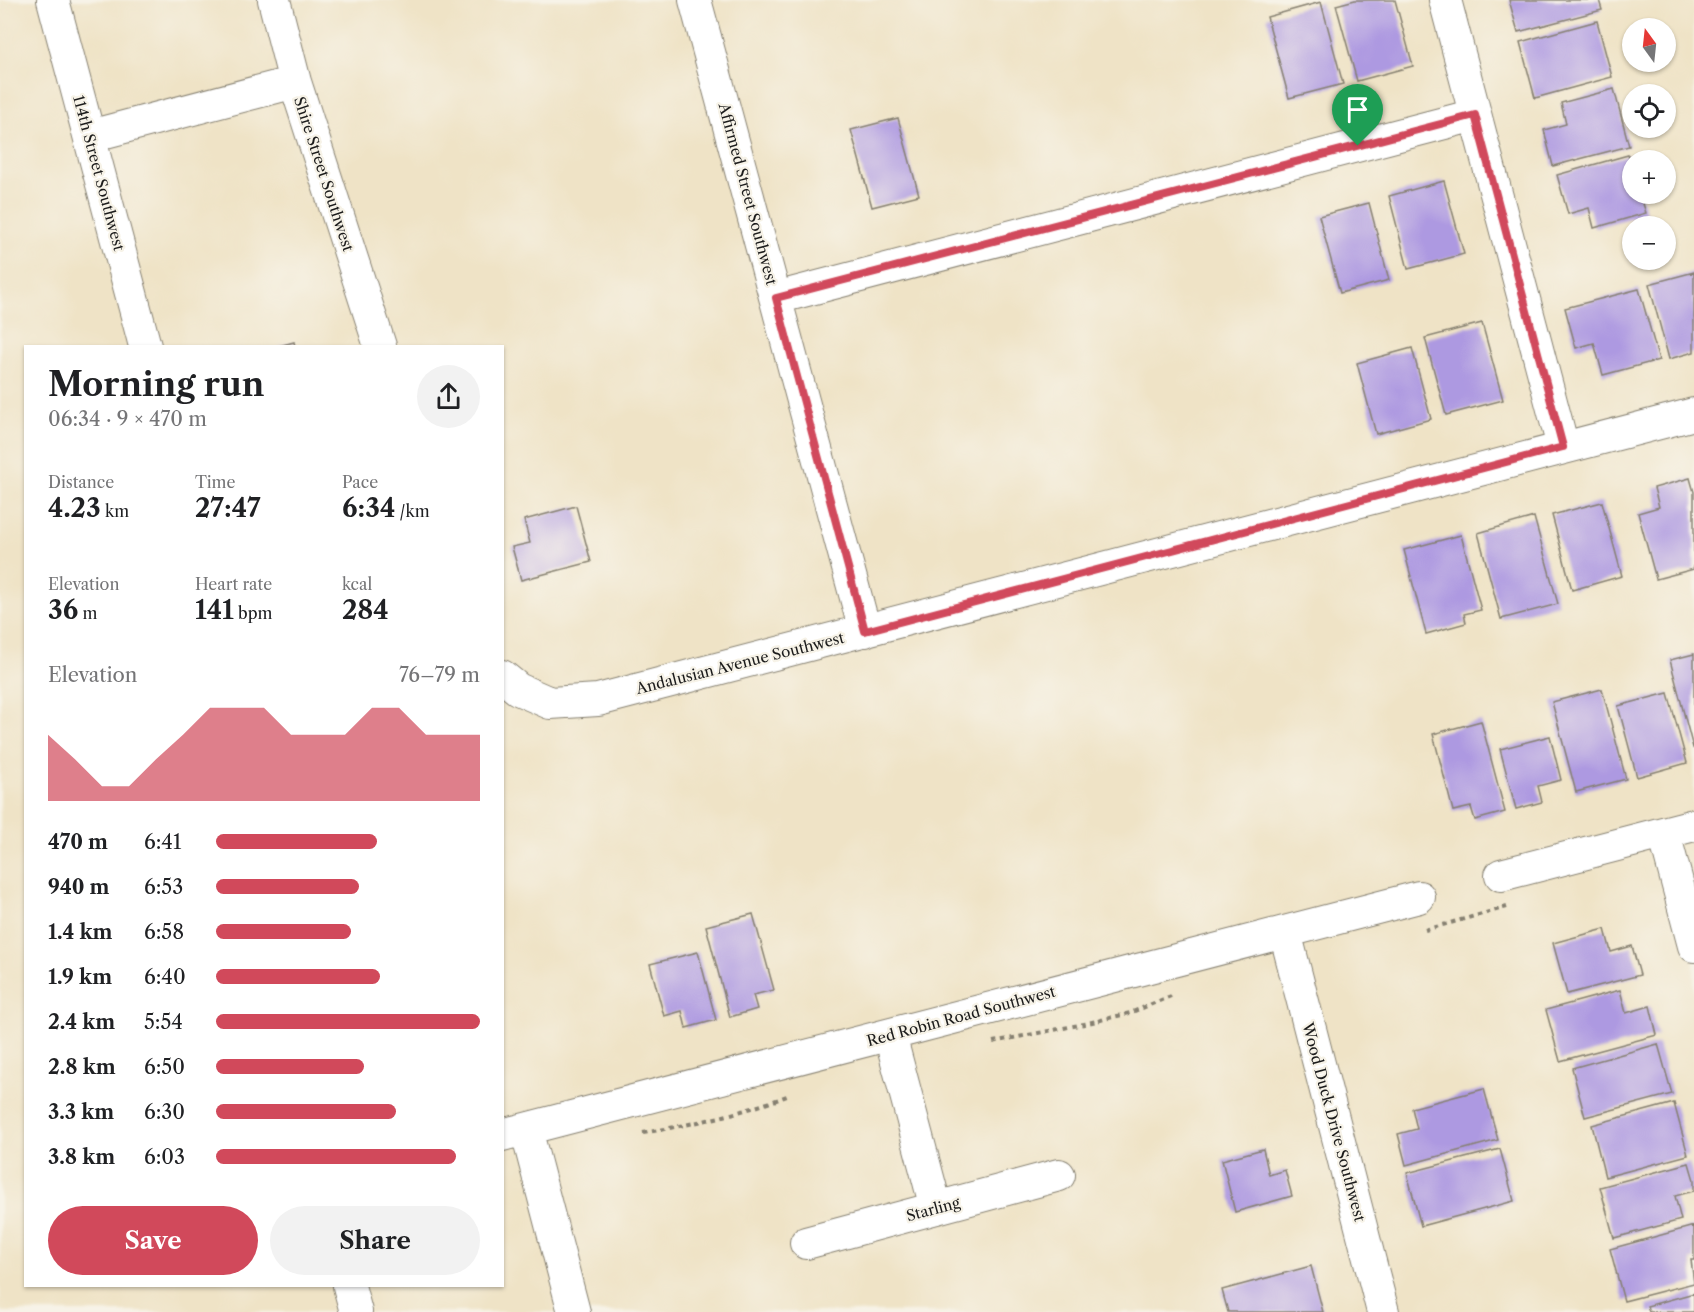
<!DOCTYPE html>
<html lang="en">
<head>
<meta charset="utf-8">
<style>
  :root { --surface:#fff; --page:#f2f2f2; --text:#202124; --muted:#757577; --accent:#d1495b }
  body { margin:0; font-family:"Libre Caslon Text",serif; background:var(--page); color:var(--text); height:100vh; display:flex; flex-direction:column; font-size:22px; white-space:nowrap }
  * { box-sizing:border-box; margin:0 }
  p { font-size:20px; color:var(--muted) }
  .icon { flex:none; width:33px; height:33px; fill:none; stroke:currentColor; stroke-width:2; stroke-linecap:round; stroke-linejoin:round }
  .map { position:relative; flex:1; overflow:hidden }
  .drawer { position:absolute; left:24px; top:345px; width:480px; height:942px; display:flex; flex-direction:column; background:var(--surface); border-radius:0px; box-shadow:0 2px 4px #0004 }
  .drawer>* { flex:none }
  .needle { width:39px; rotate:345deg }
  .fabs { position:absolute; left:1622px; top:18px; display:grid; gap:12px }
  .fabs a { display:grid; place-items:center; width:54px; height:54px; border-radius:50%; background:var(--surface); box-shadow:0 2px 4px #0004; font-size:30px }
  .pin { position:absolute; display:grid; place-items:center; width:51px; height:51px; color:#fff; margin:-62px -26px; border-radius:50% 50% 50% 0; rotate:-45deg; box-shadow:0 0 6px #0007 }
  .pin .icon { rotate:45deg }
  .round { display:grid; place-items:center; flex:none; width:63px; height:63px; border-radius:32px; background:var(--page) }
  .summary { display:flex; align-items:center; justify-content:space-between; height:102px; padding:0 24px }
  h1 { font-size:33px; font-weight:700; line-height:45px }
  .metrics { display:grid; grid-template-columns:repeat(3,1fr); gap:9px; height:102px; padding:6px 24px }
  .metrics div { display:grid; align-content:center }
  .metrics b { font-size:26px; font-weight:700 }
  .metrics small { font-size:16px; font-weight:400 }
  .metrics p { font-size:16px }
  .chart { height:168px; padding:12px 24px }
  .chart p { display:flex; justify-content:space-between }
  .chart svg { width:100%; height:108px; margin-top:6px; fill:var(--accent); opacity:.7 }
  .cta { display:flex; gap:12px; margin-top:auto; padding:12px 24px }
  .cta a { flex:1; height:69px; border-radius:36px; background:var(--accent); color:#fff; font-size:24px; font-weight:700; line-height:69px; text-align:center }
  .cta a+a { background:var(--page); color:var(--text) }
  ul { padding:0 24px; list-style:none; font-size:20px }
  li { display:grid; grid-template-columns:96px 72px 1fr; align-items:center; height:45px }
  li i { height:15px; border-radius:8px; background:var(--accent) }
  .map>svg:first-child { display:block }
  .building { fill:#ad99e1 }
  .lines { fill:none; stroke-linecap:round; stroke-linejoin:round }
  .minor-casing { stroke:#868071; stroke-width:34 }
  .path { stroke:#868071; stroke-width:4; stroke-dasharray:4.5 4.5; stroke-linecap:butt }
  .minor { stroke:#fff; stroke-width:32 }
  .route-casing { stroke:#fff; stroke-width:12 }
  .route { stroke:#d1495b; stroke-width:8 }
  .labels { text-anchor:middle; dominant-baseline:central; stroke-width:4.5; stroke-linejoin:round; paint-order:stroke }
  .street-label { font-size:15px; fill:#1c1c1c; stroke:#f7f3e8 }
</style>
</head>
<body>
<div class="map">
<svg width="1694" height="1312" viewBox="0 0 1694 1312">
  <rect width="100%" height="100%" fill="#f7f3e8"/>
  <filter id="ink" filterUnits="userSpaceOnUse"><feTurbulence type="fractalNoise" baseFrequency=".0167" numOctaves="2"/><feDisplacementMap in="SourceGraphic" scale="12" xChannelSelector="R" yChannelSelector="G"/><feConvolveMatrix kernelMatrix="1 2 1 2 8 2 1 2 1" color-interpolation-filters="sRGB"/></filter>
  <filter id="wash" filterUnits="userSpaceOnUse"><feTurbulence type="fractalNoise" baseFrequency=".008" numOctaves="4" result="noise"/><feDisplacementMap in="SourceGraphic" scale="24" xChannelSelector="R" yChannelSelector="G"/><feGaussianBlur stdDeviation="1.35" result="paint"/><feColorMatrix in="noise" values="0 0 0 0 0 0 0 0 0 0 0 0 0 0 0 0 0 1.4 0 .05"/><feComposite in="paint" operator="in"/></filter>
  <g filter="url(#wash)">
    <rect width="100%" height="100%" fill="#efe3c6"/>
    <g id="blocks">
      <!-- building -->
      <path class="building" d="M1355,0H1395L1413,66L1357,81L1336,5Z
        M1509,0H1599L1602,10L1518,32Z
        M1321,2L1343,84L1289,98L1267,17Z
        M1597,21L1612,77L1535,98L1520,42Z
        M1614,89L1629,146L1553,166L1544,130L1566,124L1561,103Z
        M898,118L919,195L872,207L851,130Z
        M1628,155L1632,166V194H1640L1646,213L1594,228L1589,208L1568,214L1557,175Z
        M1444,181L1464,254L1408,269L1389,196Z
        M1369,203L1389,280L1340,293L1319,216Z
        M1694,272V352L1669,359L1649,284Z
        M1639,289L1659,360L1603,375L1594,343L1576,348L1565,308Z
        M1482,323L1503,400L1446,415L1425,338Z
        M294,342L295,346H279Z
        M1412,348L1431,419L1376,434L1357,363Z
        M1690,478L1694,492V569L1656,579L1638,513L1659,507L1654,488Z
        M1602,502L1622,576L1572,590L1552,515Z
        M576,506L591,562L521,580L512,547L530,543L524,520Z
        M1534,517L1558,604L1501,619L1478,533Z
        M1461,535L1481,610L1464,614L1466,623L1426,634L1404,550Z
        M1694,654V747L1693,748L1670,660Z
        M1602,689L1626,779L1576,792L1552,702Z
        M1668,693L1687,763L1637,777L1618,706Z
        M1481,721L1505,812L1475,820L1471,807L1453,811L1433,734Z
        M1550,736L1561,780L1538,786L1542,802L1516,809L1500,749Z
        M753,914L774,990L753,995L757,1009L730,1017L706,926Z
        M1605,929L1611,952L1632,946L1640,975L1567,994L1553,943Z
        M698,952L716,1020L686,1028L682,1011L664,1016L650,964Z
        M1620,990L1626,1013L1650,1006L1657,1035L1560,1061L1546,1010Z
        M1658,1044L1672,1094L1585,1117L1572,1068Z
        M1484,1089L1498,1140L1406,1165L1398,1134L1417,1129L1412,1108Z
        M1674,1103L1688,1155L1605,1177L1592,1125Z
        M1263,1149L1269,1175L1285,1170L1292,1196L1235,1212L1222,1160Z
        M1500,1149L1514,1201L1421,1226L1407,1173Z
        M1689,1163L1694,1180V1191L1675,1196L1681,1220L1614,1238L1600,1187Z
        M1694,1226V1260H1691L1694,1283L1624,1301L1610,1249Z
        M1311,1266L1323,1312H1228L1222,1290Z
        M1694,1293V1312H1649L1647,1306Z"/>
    </g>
  </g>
  <g filter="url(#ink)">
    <use href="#blocks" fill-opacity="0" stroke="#868071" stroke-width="1.5"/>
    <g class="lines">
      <defs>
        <path id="minor" d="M53,0L145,346
          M274,0L295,82L380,346
          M695,0L865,631
          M1445,0L1563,447
          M90,136L295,82
          M776,298L1475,115
          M502,676L518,689L550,703L598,700L1694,414
          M1664,833L1694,946
          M1501,875L1694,825
          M1285,932L1383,1312
          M890,1035L936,1208
          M526,1129L574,1312
          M502,1135L1419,897
          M806,1243L1059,1175
          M349,1286L356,1312"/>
      </defs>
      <!-- minor casing -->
      <use href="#minor" class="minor-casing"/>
      <!-- path -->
      <path class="path" d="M1425,930L1507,907
        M993,1042L1084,1024L1130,1013L1171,996
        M643,1133C693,1124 740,1114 787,1096"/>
      <!-- minor -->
      <use href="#minor" class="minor"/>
    </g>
  </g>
  <g class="lines" filter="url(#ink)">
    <defs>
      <path id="route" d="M1475,115L1563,447L865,631L776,298Z"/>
    </defs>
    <!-- route casing -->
    <use href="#route" class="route-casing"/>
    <!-- route -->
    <use href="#route" class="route"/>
  </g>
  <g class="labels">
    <!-- street labels -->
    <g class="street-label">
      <text transform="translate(99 173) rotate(75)">114th Street Southwest</text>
      <text transform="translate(324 174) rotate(72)">Shire Street Southwest</text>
      <text transform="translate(748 194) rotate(75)">Affirmed Street Southwest</text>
      <text transform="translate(740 663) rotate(-14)">Andalusian Avenue Southwest</text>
      <text transform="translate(961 1016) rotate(-15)">Red Robin Road Southwest</text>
      <text transform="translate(1334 1122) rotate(75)">Wood Duck Drive Southwest</text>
      <text transform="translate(933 1209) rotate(-15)">Starling</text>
    </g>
  </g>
</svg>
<div class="fabs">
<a><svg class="needle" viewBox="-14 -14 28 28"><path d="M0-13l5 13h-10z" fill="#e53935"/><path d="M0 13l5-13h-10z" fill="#757577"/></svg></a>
<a><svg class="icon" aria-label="locate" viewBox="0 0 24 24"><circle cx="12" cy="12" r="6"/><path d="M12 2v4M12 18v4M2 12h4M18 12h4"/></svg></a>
<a>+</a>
<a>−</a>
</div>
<div class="pin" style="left:1358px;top:146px;background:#1e9e55"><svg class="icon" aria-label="arrive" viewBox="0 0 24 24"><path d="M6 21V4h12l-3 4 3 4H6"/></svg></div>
<section class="drawer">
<div class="summary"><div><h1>Morning run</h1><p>06:34 · 9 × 470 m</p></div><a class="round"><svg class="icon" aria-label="share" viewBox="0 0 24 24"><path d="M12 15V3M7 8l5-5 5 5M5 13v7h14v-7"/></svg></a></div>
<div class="metrics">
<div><p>Distance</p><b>4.23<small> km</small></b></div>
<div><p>Time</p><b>27:47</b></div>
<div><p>Pace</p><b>6:34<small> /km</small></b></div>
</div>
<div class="metrics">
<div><p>Elevation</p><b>36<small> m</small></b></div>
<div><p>Heart rate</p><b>141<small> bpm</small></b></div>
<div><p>kcal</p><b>284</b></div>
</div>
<div class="chart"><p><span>Elevation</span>76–79 m</p>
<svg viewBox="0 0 160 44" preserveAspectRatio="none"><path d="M0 44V17L10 27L20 38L30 38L40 27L50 17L60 6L70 6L80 6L90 17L100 17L110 17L120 6L130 6L140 17L150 17L160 17V44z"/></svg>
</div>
<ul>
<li><b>470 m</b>6:41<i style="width:61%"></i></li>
<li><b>940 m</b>6:53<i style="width:54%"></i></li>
<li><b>1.4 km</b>6:58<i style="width:51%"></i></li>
<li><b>1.9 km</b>6:40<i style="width:62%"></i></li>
<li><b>2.4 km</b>5:54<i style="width:100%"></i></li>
<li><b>2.8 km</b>6:50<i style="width:56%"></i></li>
<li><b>3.3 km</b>6:30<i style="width:68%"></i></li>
<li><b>3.8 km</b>6:03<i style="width:91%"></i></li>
</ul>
<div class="cta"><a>Save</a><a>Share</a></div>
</section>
</div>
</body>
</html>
